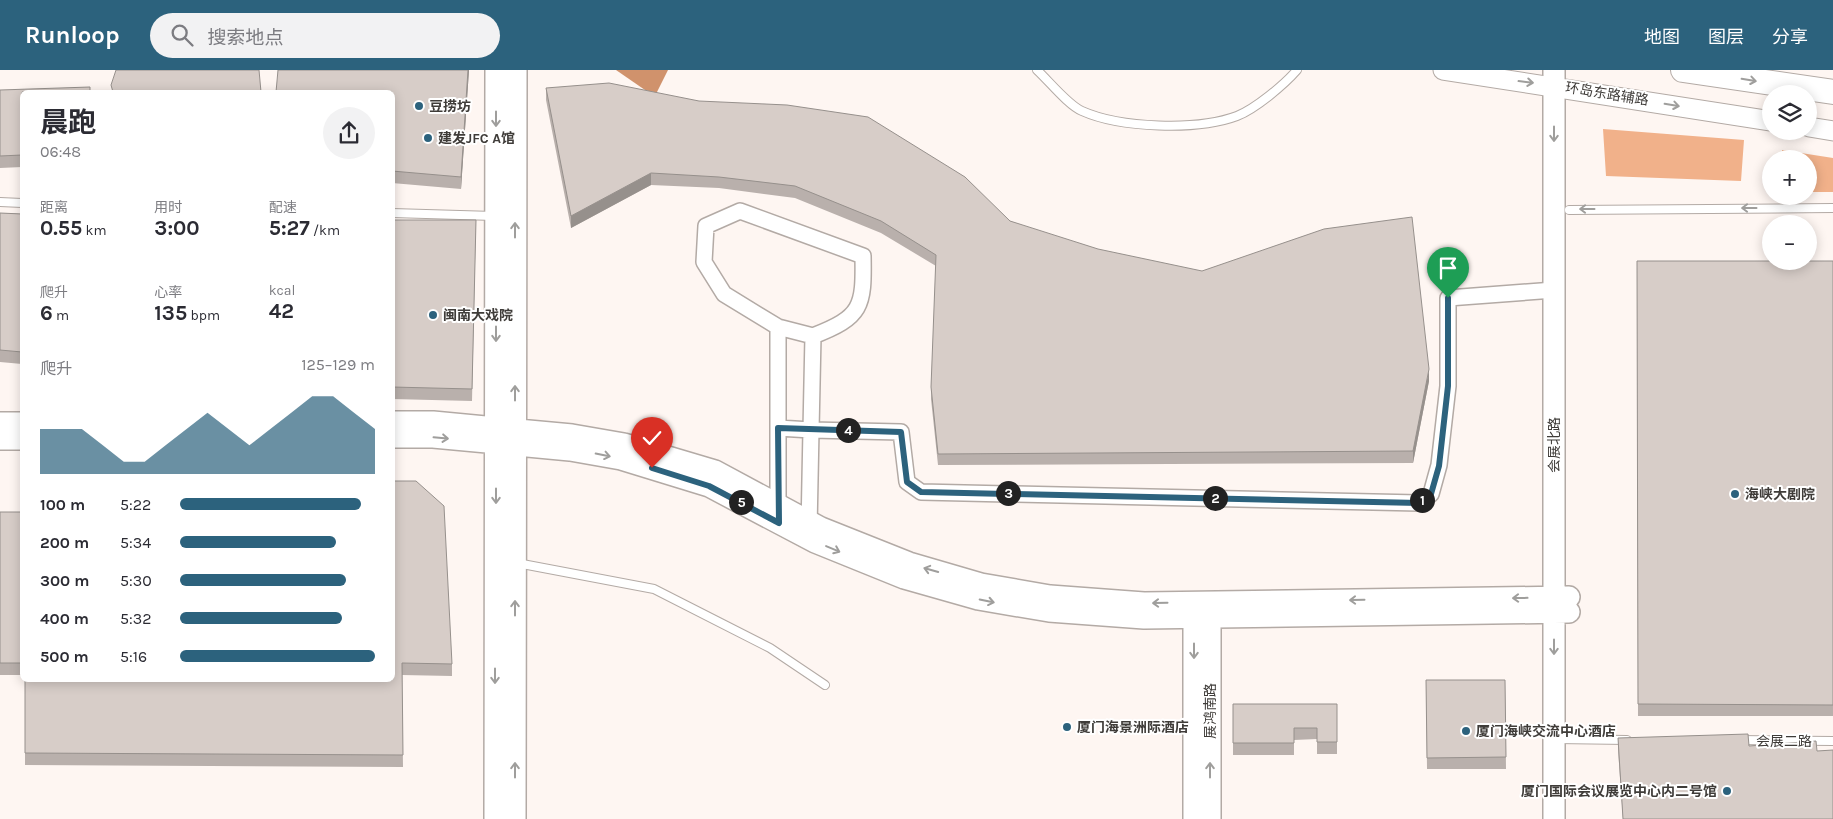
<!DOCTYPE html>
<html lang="zh">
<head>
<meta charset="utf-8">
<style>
  :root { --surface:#fff; --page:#f2f2f3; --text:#2b2b33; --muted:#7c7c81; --accent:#2c627d }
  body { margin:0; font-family:Karla,"Noto Sans SC",sans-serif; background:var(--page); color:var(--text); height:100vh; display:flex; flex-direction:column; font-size:19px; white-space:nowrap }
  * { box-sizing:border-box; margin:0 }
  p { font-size:16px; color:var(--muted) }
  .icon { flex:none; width:28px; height:28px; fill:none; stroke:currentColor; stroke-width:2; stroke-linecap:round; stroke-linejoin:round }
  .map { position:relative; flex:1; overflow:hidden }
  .panel { position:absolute; left:20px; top:20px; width:375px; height:592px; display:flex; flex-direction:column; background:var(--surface); border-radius:8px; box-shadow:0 2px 12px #0003 }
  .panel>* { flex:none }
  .fabs { position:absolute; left:1762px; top:15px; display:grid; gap:10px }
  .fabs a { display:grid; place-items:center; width:55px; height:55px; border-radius:50%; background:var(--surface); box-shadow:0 2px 12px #0003; font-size:25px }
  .pin { position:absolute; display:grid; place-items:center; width:42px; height:42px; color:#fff; margin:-51px -21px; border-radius:50% 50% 50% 0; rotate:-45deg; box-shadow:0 0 5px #0007 }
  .pin .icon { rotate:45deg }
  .km { position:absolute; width:25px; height:25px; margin:-12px; border-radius:50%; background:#222; color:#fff; font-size:14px; line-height:25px; text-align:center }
  .round { display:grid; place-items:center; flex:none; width:52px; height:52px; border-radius:26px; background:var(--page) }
  .overview { display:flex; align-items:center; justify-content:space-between; height:85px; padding:0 20px }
  h1 { font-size:28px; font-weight:700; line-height:38px }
  .figures { display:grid; grid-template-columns:repeat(3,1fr); gap:8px; height:85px; padding:5px 20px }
  .figures div { display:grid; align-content:center }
  .figures b { font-size:21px; font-weight:700 }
  .figures small { font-size:14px; font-weight:400 }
  .figures p { font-size:14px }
  .chart { height:140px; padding:10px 20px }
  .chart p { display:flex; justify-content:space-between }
  .chart svg { width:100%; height:90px; margin-top:5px; fill:var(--accent); opacity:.7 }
  ul { padding:0 20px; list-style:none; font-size:16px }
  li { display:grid; grid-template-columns:80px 60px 1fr; align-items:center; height:38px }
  li i { height:12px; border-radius:6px; background:var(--accent) }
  header { display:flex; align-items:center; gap:30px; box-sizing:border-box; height:70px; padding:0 25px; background:var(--accent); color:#fff }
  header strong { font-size:24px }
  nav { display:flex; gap:28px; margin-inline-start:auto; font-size:18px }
  .search { width:350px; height:45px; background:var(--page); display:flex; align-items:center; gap:12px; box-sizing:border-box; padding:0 18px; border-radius:28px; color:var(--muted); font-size:19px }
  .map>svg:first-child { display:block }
  .forest { fill:#f1b18a }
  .water { fill:#d0926c }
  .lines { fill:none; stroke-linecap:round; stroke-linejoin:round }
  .service-casing { stroke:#b3aaa5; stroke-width:10 }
  .minor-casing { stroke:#b3aaa5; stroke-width:18 }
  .tertiary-casing { stroke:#b3aaa5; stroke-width:21 }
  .secondary-casing { stroke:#b3aaa5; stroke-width:24 }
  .primary-casing { stroke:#b3aaa5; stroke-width:26 }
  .service { stroke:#fff; stroke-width:8 }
  .minor { stroke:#fff; stroke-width:15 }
  .tertiary { stroke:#fff; stroke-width:19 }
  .secondary { stroke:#fff; stroke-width:21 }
  .primary { stroke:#fff; stroke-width:24 }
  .wall { fill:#b9b0ac }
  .shaded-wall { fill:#96908c }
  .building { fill:#d7cdc8; stroke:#96908c }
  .oneway { stroke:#9f9e9c }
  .route-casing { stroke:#fff; stroke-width:10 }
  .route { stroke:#2c627d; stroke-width:6 }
  .poi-dot { fill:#2c627d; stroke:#fff; stroke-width:2 }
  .labels { text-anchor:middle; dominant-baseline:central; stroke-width:4; stroke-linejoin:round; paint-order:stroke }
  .street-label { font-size:14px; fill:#3f3c39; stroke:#fff }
  .poi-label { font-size:14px; font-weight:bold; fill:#3f3c39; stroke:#fff; text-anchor:start }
</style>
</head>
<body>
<header>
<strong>Runloop</strong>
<div class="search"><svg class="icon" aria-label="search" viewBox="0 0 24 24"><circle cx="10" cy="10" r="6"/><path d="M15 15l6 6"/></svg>搜索地点</div>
<nav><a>地图</a><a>图层</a><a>分享</a></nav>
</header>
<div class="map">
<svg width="1833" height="749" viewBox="0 0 1833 749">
  <rect width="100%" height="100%" fill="#fef6f2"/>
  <!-- forest -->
  <path class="forest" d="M1603,59L1744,70L1741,111L1606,106Z
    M1782,80L1833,88V122H1809V89H1782Z"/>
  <!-- water -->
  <path class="water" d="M616,0H668L656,24L645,20Z"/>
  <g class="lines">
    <defs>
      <path id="service" d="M1037,0C1049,11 1068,35 1082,41C1120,58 1197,61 1237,46C1255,39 1284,15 1297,0
        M0,132L22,133
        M1569,140L1833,138
        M392,143L494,146
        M517,493L654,519L770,578L825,615
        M1556,669L1627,670
        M1739,670L1833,671"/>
      <path id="minor" d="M778,257V443
        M813,266L778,257L724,224L704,192L706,156L740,141L863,186C864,237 862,247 813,266L811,360L901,362L907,412L921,422L1419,433L1431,424L1439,395L1448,316V228L1554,220
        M778,358L811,360L809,459"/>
      <path id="tertiary" d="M1443,0L1771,51
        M1809,57L1833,61"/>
      <path id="secondary" d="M392,352H433L572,365L624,374L715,401L821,458L909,493L981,514L1050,526L1144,533L1569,527
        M0,353H22
        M392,367H433L570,380L621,389L709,416L815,472L904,508L978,529L1049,541L1144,548L1569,542
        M0,369H22
        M495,749L496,0
        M515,749L516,0
        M1194,749V535
        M1210,749V534
        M1554,749V0"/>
      <path id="primary" d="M1683,0L1833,22"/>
    </defs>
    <!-- service casing -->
    <use href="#service" class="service-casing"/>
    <!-- minor casing -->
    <use href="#minor" class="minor-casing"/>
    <!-- tertiary casing -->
    <use href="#tertiary" class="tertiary-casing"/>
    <!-- secondary casing -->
    <use href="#secondary" class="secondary-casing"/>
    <!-- primary casing -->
    <use href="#primary" class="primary-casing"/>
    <!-- service -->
    <use href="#service" class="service"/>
    <!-- minor -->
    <use href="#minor" class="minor"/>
    <!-- tertiary -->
    <use href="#tertiary" class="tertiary"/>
    <!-- secondary -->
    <use href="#secondary" class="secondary"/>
    <!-- primary -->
    <use href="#primary" class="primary"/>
  </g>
  <!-- wall -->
  <path class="wall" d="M469,0L461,119L392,113V22Z
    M546,18L1010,151L1429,311L1413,393L938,395L931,329L936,196L881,163L795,128L719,118L651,115L571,158L546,30Z
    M0,20L22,22V97L0,98Z
    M0,143L22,144V294L0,292Z
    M392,150H476L472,331L392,329Z
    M1637,191H1833V646H1638Z
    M392,411L452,594V606L402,605L403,697L25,695V610H392Z
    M0,442H22V605H0Z
    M1426,610H1505L1506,699H1427Z
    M1233,634H1337V684H1317V669L1294,670V685H1233Z
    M1618,668L1817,681L1833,749H1623L1618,680Z"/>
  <!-- shaded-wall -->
  <path class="shaded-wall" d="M468,0H469L461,119V107Z
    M651,103V115L571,158V146Z
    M1429,299V311L1413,393V381Z"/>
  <!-- building -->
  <path class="building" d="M116,0H259L261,22H113L111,15Z
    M278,0H468L461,107L392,101V22H276Z
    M609,13L699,31L787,35L868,47L965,107L1010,151L1098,179L1202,201L1324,159L1412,147L1429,299L1413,381L938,384L931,317L936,185L881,151L795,116L719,107L651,103L571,146L546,18Z
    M90,17V22H22V85L0,86V20Z
    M0,143L22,144V282L0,280Z
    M392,150H476L472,319L392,317Z
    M1637,191H1833V635L1638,634Z
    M392,411H416L444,436L452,594L402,593L403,685L25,683V610H392Z
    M0,442H22V593H0Z
    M1426,610H1505L1506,687L1427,688Z
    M1233,634H1337V672H1317V658H1294V673H1233Z
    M1748,664L1749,676L1816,671L1817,681L1833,680V749H1623L1618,668Z"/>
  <!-- one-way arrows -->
  <defs><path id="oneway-shaft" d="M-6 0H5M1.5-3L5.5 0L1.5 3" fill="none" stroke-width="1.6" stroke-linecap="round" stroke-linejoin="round" transform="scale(1.25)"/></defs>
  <g class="oneway">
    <use href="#oneway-shaft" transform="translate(1749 10) rotate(9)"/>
    <use href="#oneway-shaft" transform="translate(1526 12) rotate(7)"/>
    <use href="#oneway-shaft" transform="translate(1672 35) rotate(9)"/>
    <use href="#oneway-shaft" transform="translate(496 49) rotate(90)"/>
    <use href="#oneway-shaft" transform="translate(1554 64) rotate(90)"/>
    <use href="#oneway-shaft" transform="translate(1749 138) rotate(180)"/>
    <use href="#oneway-shaft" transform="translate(1587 139) rotate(180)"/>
    <use href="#oneway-shaft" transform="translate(515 160) rotate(-90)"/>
    <use href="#oneway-shaft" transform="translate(496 264) rotate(90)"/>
    <use href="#oneway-shaft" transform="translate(515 323) rotate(-90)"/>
    <use href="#oneway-shaft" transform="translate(441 368) rotate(5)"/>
    <use href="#oneway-shaft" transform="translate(603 385) rotate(11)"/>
    <use href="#oneway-shaft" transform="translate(496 426) rotate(90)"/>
    <use href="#oneway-shaft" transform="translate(833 479) rotate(23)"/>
    <use href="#oneway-shaft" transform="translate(931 500) rotate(-164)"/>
    <use href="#oneway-shaft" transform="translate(1520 528) rotate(179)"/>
    <use href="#oneway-shaft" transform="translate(1357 530) rotate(179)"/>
    <use href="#oneway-shaft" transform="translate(987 531) rotate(12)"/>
    <use href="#oneway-shaft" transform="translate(1160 533) rotate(179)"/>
    <use href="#oneway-shaft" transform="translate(515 538) rotate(-90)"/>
    <use href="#oneway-shaft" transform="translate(1554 577) rotate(90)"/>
    <use href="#oneway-shaft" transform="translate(1194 581) rotate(90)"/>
    <use href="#oneway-shaft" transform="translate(495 606) rotate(90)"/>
    <use href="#oneway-shaft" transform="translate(515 700) rotate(-90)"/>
    <use href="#oneway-shaft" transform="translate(1210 700) rotate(-90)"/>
  </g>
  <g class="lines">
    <defs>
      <path id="route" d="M652,398L709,416L779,453L778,358L901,362L907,412L921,422L1419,433L1431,424L1439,396L1448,316V228"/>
    </defs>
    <!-- route casing -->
    <use href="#route" class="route-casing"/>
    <!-- route -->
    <use href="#route" class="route"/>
  </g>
  <!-- markers -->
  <g class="poi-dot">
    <circle cx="419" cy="36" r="5"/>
    <circle cx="428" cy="68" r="5"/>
    <circle cx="433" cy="245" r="5"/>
    <circle cx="1735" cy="424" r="5"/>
    <circle cx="1067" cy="657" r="5"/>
    <circle cx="1466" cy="661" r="5"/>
    <circle cx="1727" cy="721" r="5"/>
  </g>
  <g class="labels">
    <!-- street labels -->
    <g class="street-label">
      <text transform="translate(1607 24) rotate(9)">环岛东路辅路</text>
      <text transform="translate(1554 375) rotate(-90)">会展北路</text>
      <text transform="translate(1210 641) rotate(-90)">展鸿南路</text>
      <text x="1784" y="671">会展二路</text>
    </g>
    <!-- poi labels -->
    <g class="poi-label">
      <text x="429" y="36">豆捞坊</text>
      <text x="438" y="68">建发JFC A馆</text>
      <text x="443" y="245">闽南大戏院</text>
      <text x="1745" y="424">海峡大剧院</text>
      <text x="1077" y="657">厦门海景洲际酒店</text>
      <text x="1476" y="661">厦门海峡交流中心酒店</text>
      <text x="1717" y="721" text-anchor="end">厦门国际会议展览中心内二号馆</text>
    </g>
  </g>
</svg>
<div class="fabs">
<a><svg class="icon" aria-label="layers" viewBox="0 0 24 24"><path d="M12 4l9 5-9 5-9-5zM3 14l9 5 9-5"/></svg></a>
<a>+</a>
<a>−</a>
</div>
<div class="pin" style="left:1448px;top:228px;background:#1e9e55"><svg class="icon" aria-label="arrive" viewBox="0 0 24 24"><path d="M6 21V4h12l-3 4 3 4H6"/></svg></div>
<div class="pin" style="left:652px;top:398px;background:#d93025"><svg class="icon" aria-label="check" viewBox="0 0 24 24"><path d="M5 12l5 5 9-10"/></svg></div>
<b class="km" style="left:1422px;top:430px">1</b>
<b class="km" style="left:1215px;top:428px">2</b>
<b class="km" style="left:1008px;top:423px">3</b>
<b class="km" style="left:848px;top:360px">4</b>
<b class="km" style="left:741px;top:432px">5</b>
<section class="panel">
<div class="overview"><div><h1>晨跑</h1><p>06:48</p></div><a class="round"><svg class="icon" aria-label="share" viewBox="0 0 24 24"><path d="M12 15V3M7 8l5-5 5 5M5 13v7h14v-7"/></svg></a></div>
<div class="figures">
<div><p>距离</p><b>0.55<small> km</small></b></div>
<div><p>用时</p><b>3:00</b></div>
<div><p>配速</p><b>5:27<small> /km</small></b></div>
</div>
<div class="figures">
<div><p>爬升</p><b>6<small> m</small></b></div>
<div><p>心率</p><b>135<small> bpm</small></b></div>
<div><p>kcal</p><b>42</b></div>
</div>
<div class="chart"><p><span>爬升</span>125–129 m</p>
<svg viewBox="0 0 160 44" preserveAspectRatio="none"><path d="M0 44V22L10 22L20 22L30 30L40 38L50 38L60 30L70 22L80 14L90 22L100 30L110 22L120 14L130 6L140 6L150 14L160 22V44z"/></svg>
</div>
<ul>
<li><b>100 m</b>5:22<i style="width:93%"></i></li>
<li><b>200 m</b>5:34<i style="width:80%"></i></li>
<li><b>300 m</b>5:30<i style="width:85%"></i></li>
<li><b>400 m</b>5:32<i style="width:83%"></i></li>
<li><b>500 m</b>5:16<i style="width:100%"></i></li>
</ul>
</section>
</div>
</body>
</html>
